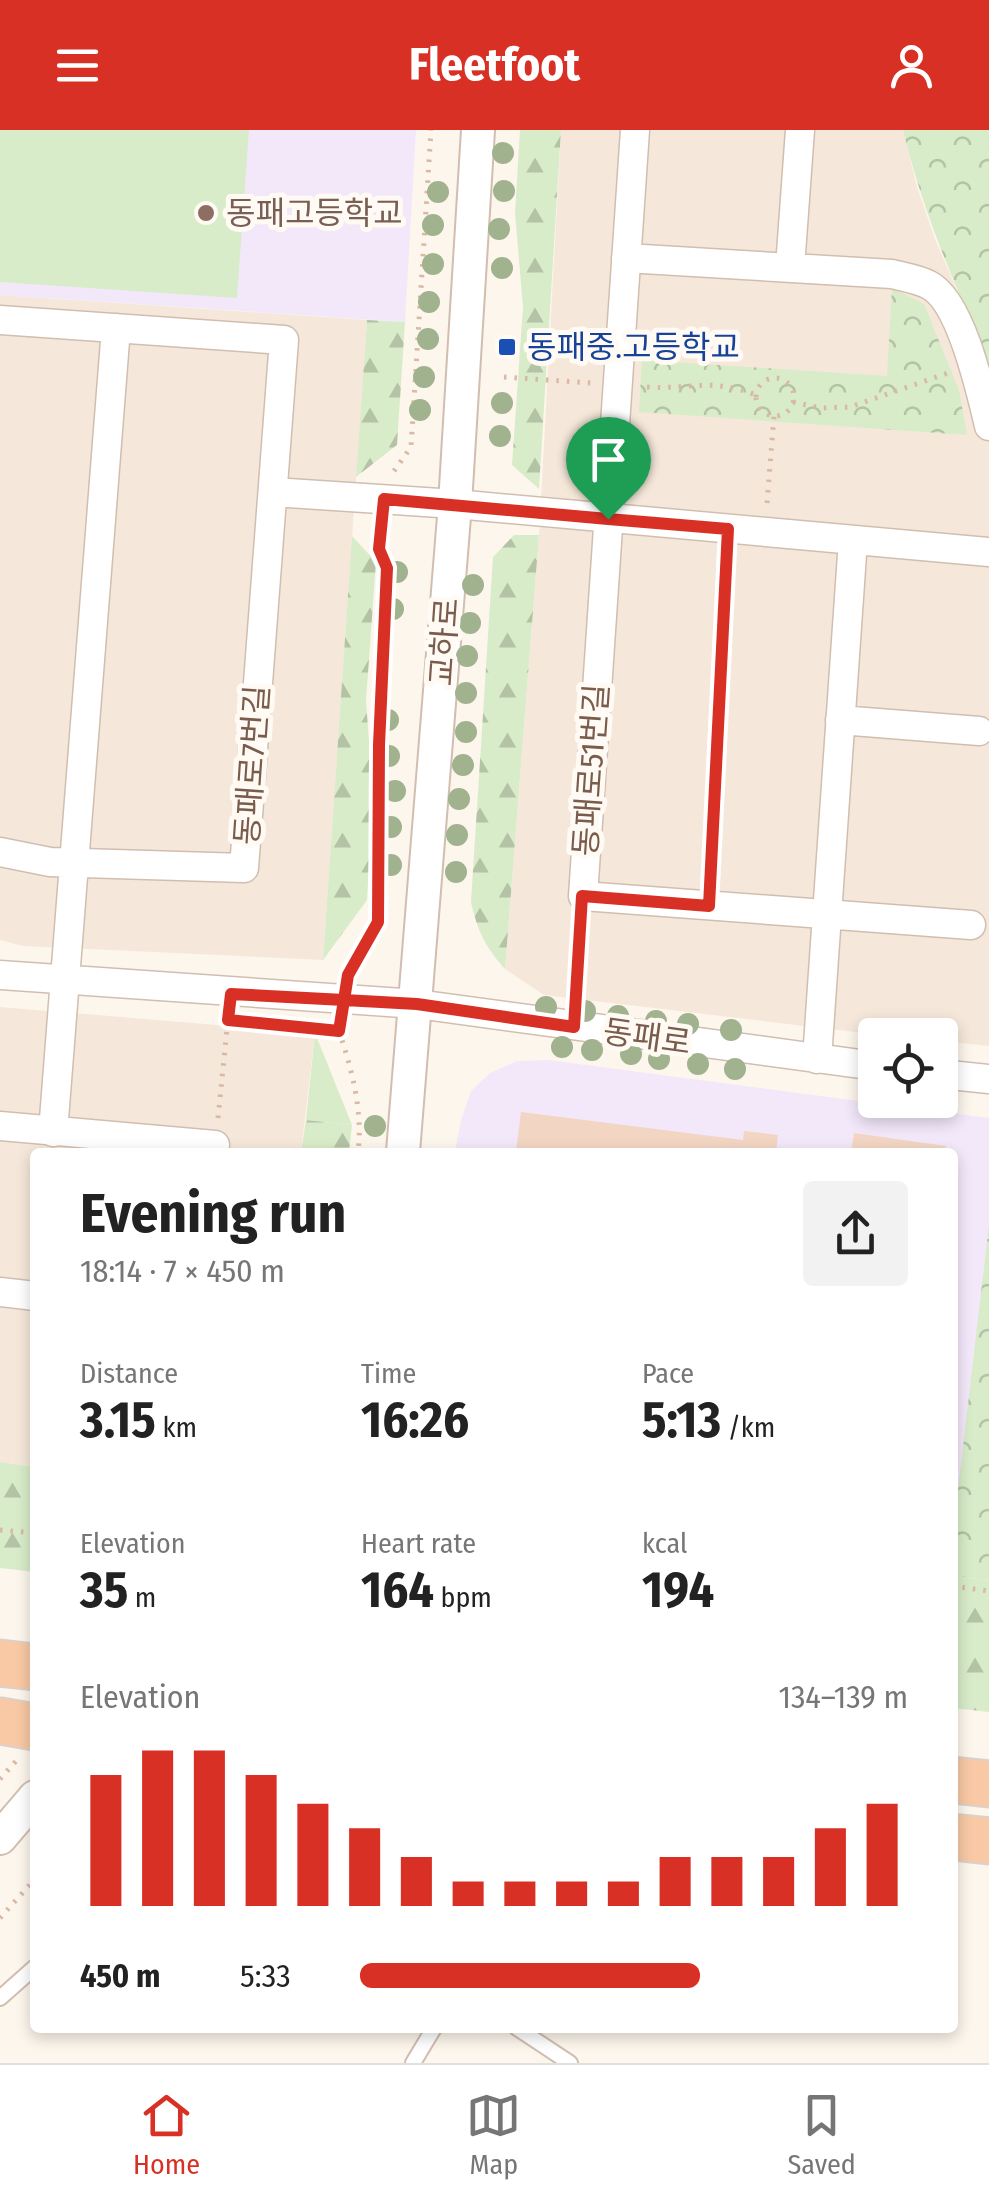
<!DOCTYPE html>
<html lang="en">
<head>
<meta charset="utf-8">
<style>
  :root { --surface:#fff; --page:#f2f2f2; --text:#222; --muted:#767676; --line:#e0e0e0; --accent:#d93025 }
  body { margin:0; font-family:"Fira Sans Condensed","Noto Sans KR",sans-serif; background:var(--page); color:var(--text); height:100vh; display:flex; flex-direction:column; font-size:38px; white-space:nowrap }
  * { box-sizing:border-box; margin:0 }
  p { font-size:32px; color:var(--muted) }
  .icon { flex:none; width:55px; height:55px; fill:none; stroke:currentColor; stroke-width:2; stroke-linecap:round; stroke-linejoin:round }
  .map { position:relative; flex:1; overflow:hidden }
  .side { position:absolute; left:30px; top:1018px; width:928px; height:885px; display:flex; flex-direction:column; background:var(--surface); border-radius:10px; box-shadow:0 5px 15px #0003 }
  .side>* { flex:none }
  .buttons { position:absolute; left:858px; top:888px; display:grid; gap:20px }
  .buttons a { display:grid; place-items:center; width:100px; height:100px; border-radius:10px; background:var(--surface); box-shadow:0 5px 15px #0003; font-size:50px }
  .pin { position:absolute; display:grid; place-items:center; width:85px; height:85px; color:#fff; margin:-102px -42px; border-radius:50% 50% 50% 0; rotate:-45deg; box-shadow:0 0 10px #0007 }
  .pin .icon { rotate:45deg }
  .round { display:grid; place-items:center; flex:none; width:105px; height:105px; border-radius:10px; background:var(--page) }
  .headline { display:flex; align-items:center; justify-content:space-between; height:170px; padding:0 50px }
  h1 { font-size:55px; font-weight:700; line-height:75px }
  .stats { display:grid; grid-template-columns:repeat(3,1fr); gap:15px; height:170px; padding:10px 50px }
  .stats div { display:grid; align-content:center }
  .stats b { font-size:50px; font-weight:700 }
  .stats small { font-size:28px; font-weight:400 }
  .stats p { font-size:28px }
  .chart { height:280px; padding:20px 50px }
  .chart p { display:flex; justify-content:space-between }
  .chart svg { width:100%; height:180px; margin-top:10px; stroke:var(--accent); stroke-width:6 }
  ul { padding:0 50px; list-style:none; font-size:32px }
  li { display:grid; grid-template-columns:160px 120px 1fr; align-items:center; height:75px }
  li i { height:25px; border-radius:12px; background:var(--accent) }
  header { display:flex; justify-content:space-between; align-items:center; height:130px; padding:0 50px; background:var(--accent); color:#fff; font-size:45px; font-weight:700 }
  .dock { display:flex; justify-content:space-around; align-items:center; height:140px; border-top:2px solid var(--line); background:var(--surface); font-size:28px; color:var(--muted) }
  .dock a { display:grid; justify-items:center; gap:5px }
  .dock .on { color:var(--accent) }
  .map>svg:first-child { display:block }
  .residential { fill:#f5e8da }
  .education { fill:#f3e8fa }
  .grass { fill:#d8ecc9 }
  .forest { fill:url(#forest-firs) }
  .park { fill:url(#park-crowns) }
  .building { fill:#f3d5c3 }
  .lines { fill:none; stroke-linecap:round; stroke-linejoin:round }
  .service-casing { stroke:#d1beb0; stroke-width:18 }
  .minor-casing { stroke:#d1beb0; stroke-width:31 }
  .tertiary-casing { stroke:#d1beb0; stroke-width:36 }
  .trunk-casing { stroke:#dad1cd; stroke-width:49 }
  .path { stroke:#d9b8a5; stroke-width:5; stroke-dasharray:2.5 8; stroke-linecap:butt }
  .service { stroke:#fff; stroke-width:14 }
  .minor { stroke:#fff; stroke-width:28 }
  .tertiary { stroke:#fff; stroke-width:32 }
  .trunk { stroke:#f9c8a4; stroke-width:45 }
  .tree { fill:#a0b28e }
  .route-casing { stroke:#fff; stroke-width:20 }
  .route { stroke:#d93025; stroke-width:12 }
  .education-dot { fill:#8d6e63; stroke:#fffaf3; stroke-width:4 }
  .transit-dot { fill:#1a4fb4; stroke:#fffaf3; stroke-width:4 }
  .labels { text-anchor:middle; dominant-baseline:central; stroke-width:10; stroke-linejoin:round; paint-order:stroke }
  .education-label { font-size:32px; fill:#785e54; stroke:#fffaf3; text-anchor:start }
  .transit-label { font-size:32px; fill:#164399; stroke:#fffaf3; text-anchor:start }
  .street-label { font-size:32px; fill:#7a5c4d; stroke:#fffaf3 }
</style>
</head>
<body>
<header><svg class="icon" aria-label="menu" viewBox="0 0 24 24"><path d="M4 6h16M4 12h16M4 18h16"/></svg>Fleetfoot<svg class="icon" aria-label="person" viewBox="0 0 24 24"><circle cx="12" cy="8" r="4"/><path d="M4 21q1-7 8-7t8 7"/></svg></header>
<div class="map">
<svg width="989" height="1933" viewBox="0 0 989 1933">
  <defs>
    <pattern id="forest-firs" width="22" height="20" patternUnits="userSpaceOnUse" patternTransform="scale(2.5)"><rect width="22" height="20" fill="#d8ecc9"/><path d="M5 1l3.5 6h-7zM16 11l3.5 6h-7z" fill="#b4c2a5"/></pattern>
    <pattern id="park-crowns" width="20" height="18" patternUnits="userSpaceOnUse" patternTransform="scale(2.5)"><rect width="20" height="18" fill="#d8ecc9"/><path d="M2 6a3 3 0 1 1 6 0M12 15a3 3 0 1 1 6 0" fill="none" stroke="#b4c2a5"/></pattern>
  </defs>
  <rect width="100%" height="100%" fill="#fdf6ec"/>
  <!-- residential -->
  <path class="residential" d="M561,0H903L917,57L935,109L989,235V916L940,911V905H881L544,865L505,839L539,406Z
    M0,165L367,190L323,830L23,816L0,810Z
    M0,877L315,903L301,1022H35V1337L0,1332Z"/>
  <!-- education -->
  <path class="education" d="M0,0H416L405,192L0,165Z
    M548,930L989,988V1094L953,1411L952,1022H455L461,990L471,961L490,943L517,931Z"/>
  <!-- grass -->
  <path class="grass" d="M0,0H249L237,168L0,152Z
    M315,903L352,995L306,990Z"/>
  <!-- forest -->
  <path class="forest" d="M520,0H561L539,359L512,335L523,177L515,83Z
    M367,190L405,192L397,315L356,347Z
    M514,405H539L505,839C486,818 477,800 471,772L493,427Z
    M352,406L376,432L366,571L373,663L367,770L323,830Z
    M306,990L352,995L349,1022H301Z
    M0,1332L35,1337V1442L0,1438Z
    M952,1445L989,1451V1582L953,1578Z"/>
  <!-- park -->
  <path class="park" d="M903,0H989V235C956,156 923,84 903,0Z
    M892,158L924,174L959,260L967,305L639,282L642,230L887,246Z
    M989,1094V1451L953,1445L952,1411Z"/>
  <!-- building -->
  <path class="building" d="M521,982L743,1010L744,1001L778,1005L776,1022H529L516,1021Z
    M854,1003L946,1016L945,1022H851Z"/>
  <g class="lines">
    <defs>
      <path id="service" d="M0,1868L35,1837
        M517,1898L570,1933
        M413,1933L434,1898"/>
      <path id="minor" d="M635,0L583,766L971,795
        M626,128L892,144C903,147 918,149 929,155C961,171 981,262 989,296
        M790,137L800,0
        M0,190L284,210L244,738L50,732L0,722
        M273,362L455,374L989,422
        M840,590L979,601
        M0,845L417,874L875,936
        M817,929L853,410
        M940,944L989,949
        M0,996L215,1015L214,1022
        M53,1002L116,198
        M0,1162L35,1166"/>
      <path id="tertiary" d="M403,1022L455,374L478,0
        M0,1708L35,1667"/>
      <path id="trunk" d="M0,1533L35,1537
        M0,1591L35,1597
        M952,1650L989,1654
        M952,1707L989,1711"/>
    </defs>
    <!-- service casing -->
    <use href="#service" class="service-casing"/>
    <!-- minor casing -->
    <use href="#minor" class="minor-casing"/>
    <!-- tertiary casing -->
    <use href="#tertiary" class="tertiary-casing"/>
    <!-- trunk casing -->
    <use href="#trunk" class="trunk-casing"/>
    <!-- path -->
    <path class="path" d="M504,247L591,253
      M756 267a19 19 0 1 1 38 0a19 19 0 1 1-38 0Z
      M647,257C693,260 708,247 756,265
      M793,272L821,278L850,277L948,243
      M394,341L411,317L431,0
      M767,373L774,286
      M710,751L726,427
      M349,844L377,793L379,615L387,438L379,419L381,394
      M576,868L581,794
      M307,898L339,901C352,940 363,981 358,1022
      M218,988L228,889
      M0,1400L35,1403
      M952,1456L989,1461
      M0,1649L16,1631
      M0,1788L35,1749"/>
    <!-- service -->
    <use href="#service" class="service"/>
    <!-- minor -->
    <use href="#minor" class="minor"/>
    <!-- tertiary -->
    <use href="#tertiary" class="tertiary"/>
    <!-- trunk -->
    <use href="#trunk" class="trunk"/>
  </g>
  <!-- trees -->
  <g class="tree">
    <circle cx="503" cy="23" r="11"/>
    <circle cx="504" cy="61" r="11"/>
    <circle cx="438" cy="62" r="11"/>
    <circle cx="433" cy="95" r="11"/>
    <circle cx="499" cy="99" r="11"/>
    <circle cx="433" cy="134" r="11"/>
    <circle cx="502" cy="138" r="11"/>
    <circle cx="429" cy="172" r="11"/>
    <circle cx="428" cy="209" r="11"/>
    <circle cx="424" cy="247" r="11"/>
    <circle cx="502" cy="273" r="11"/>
    <circle cx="420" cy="280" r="11"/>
    <circle cx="500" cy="306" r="11"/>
    <circle cx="397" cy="442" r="11"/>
    <circle cx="473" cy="455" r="11"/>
    <circle cx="393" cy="479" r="11"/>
    <circle cx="470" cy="493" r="11"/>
    <circle cx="467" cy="526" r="11"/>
    <circle cx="466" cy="563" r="11"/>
    <circle cx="388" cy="590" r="11"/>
    <circle cx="466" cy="602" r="11"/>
    <circle cx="389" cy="626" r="11"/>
    <circle cx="463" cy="635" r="11"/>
    <circle cx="395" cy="661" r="11"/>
    <circle cx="459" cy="669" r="11"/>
    <circle cx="391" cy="697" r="11"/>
    <circle cx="457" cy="705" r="11"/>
    <circle cx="391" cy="735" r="11"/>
    <circle cx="456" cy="742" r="11"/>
    <circle cx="546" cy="877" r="11"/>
    <circle cx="585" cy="881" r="11"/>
    <circle cx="618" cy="886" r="11"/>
    <circle cx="656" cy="891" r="11"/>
    <circle cx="688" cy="894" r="11"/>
    <circle cx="731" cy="900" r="11"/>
    <circle cx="562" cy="917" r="11"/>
    <circle cx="592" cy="920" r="11"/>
    <circle cx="631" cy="924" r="11"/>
    <circle cx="659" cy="929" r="11"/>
    <circle cx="698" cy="934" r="11"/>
    <circle cx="735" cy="939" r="11"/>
    <circle cx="375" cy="996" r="11"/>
  </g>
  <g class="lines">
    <defs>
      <path id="route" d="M608,389L384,369L379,419L387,438L379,615L378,792L348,845L344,870L231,864L228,890L339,901L344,870L417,874L574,897L582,766L709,776L728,399L608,389"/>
    </defs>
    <!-- route casing -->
    <use href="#route" class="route-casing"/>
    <!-- route -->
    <use href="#route" class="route"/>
  </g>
  <!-- markers -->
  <circle class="education-dot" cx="206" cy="83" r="10"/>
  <rect class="transit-dot" x="497" y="207" width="20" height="20" rx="5"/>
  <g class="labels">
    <!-- education labels -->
    <g class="education-label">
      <text x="226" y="83">동패고등학교</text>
    </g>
    <!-- transit labels -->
    <g class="transit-label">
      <text x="527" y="217">동패중.고등학교</text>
    </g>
    <!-- street labels -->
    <g class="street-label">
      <text transform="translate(444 512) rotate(-86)">교하로</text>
      <text transform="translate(252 635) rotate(-86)">동패로7번길</text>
      <text transform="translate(591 640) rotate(-86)">동패로51번길</text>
      <text transform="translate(647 907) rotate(8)">동패로</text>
    </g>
  </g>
</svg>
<div class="buttons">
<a><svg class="icon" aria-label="locate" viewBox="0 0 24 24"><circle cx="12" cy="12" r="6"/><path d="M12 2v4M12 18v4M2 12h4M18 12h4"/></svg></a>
</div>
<div class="pin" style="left:608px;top:389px;background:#1e9e55"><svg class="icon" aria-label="arrive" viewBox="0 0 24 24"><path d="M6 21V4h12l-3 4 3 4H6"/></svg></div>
<section class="side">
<div class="headline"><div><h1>Evening run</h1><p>18:14 · 7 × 450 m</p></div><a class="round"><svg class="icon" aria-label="share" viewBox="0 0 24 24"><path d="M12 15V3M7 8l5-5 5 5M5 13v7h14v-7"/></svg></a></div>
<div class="stats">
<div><p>Distance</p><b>3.15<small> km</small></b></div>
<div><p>Time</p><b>16:26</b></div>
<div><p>Pace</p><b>5:13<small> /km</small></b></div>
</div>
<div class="stats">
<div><p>Elevation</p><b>35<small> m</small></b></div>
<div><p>Heart rate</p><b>164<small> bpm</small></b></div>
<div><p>kcal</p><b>194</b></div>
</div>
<div class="chart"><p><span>Elevation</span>134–139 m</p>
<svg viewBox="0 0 160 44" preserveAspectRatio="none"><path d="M5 44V12M15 44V6M25 44V6M35 44V12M45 44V19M55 44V25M65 44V32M75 44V38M85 44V38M95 44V38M105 44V38M115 44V32M125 44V32M135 44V32M145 44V25M155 44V19"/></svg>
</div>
<ul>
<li><b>450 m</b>5:33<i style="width:62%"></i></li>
</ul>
</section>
</div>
<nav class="dock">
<a class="on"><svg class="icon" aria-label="home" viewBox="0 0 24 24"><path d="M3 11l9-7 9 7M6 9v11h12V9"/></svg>Home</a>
<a><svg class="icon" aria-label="map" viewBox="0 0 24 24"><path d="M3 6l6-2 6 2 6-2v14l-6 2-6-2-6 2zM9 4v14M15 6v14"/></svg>Map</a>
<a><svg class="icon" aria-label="saved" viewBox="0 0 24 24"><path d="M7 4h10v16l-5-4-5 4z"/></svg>Saved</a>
</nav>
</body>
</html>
